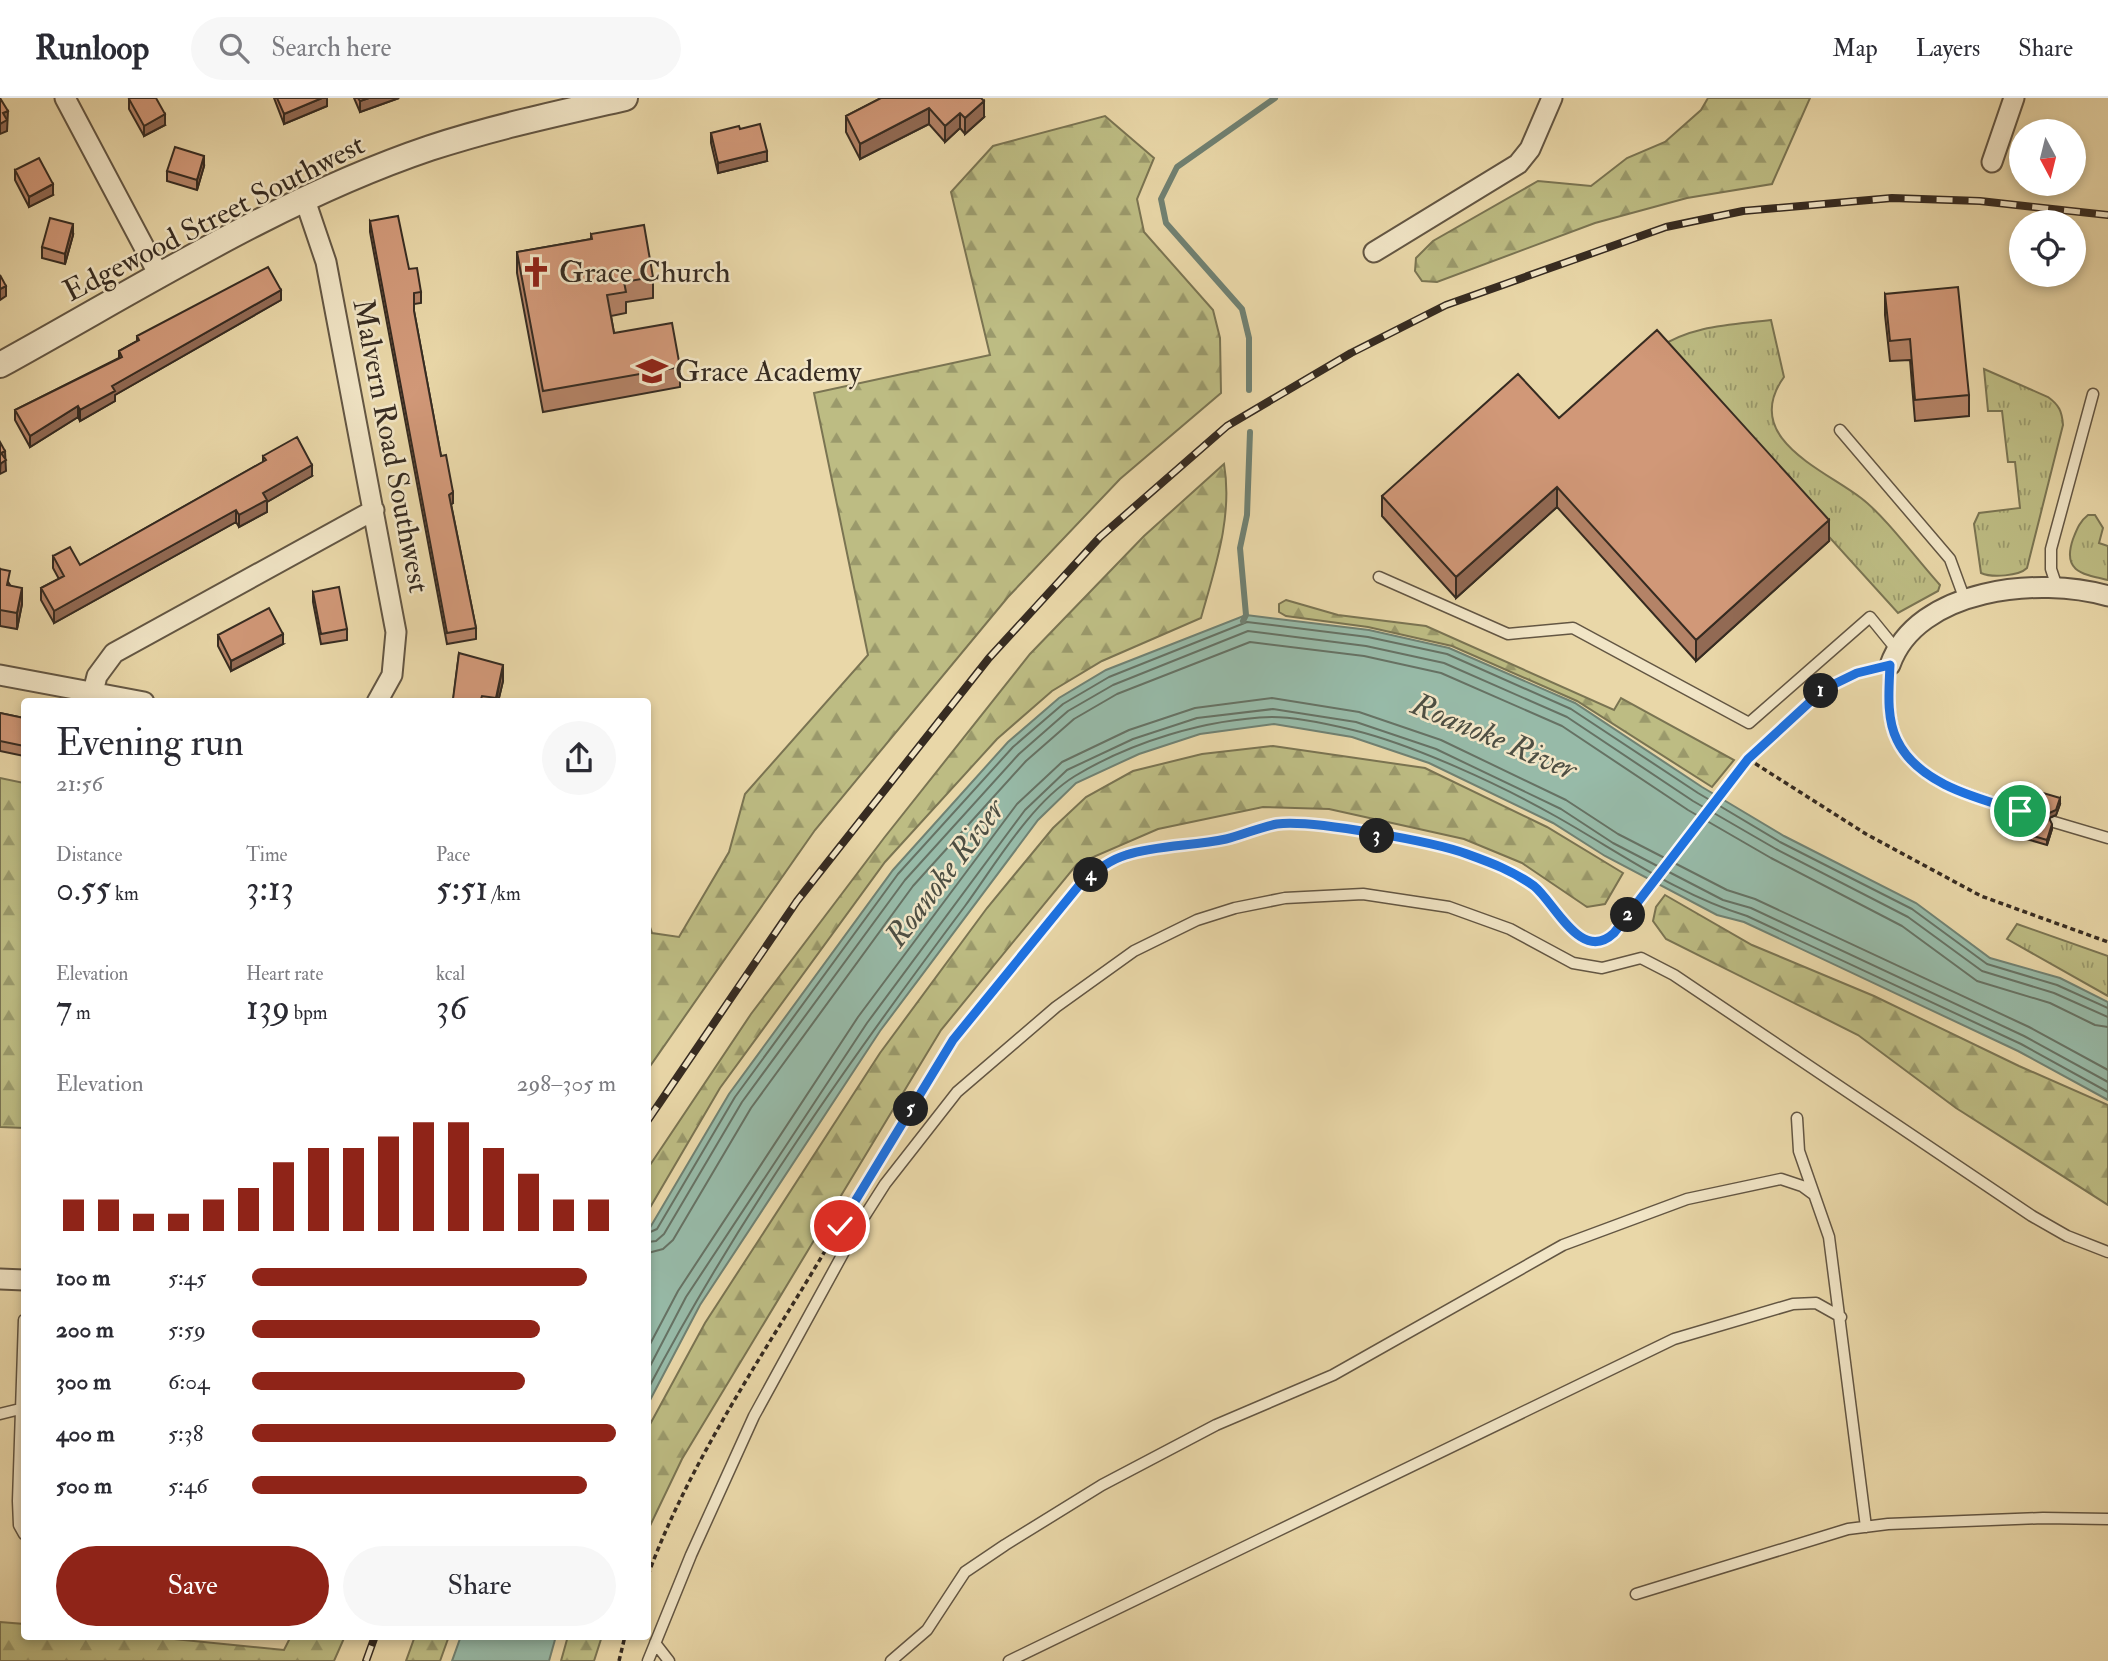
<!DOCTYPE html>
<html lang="en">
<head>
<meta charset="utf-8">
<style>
  :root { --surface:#fff; --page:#f7f7f7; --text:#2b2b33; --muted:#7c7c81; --line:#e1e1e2; --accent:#8f2418 }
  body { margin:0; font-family:"IM FELL Double Pica",serif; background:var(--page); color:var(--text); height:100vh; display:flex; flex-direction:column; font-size:26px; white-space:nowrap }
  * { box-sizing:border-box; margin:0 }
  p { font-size:23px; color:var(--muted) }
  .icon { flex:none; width:38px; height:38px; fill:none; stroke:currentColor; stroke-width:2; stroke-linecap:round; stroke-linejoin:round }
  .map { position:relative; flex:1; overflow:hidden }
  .panel { position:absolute; left:21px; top:600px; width:630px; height:942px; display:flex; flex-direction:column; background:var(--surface); border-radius:7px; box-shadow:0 4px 10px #0003 }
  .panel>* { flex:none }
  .needle { width:46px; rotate:173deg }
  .fabs { position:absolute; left:2009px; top:21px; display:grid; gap:14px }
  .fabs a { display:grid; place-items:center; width:77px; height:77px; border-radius:50%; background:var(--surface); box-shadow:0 4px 10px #0003; font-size:35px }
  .pin { position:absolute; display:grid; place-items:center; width:60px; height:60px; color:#fff; margin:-30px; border:4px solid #fff; border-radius:50%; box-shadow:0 2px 7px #0007 }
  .km { position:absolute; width:35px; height:35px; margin:-18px; border-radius:50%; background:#222; color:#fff; font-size:19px; line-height:35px; text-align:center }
  .round { display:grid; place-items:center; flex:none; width:74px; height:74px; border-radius:37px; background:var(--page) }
  .overview { display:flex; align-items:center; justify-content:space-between; height:119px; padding:0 35px }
  h1 { font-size:38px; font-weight:600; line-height:52px }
  .stats { display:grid; grid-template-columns:repeat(3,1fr); gap:10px; height:119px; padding:7px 35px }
  .stats div { display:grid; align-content:center }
  .stats b { font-size:35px; font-weight:600 }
  .stats small { font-size:19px; font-weight:400 }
  .stats p { font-size:19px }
  .chart { height:196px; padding:14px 35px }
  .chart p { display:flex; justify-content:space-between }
  .chart svg { width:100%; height:126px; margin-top:7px; stroke:var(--accent); stroke-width:6 }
  .button { display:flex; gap:14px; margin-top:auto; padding:14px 35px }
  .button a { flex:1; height:80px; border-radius:42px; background:var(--accent); color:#fff; font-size:28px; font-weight:600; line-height:80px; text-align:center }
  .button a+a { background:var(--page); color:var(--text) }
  ul { padding:0 35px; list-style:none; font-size:23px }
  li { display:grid; grid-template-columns:112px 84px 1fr; align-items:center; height:52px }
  li i { height:18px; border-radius:9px; background:var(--accent) }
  header { display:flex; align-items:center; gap:42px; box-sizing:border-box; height:98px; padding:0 35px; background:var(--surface); border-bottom:2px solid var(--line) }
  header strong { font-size:33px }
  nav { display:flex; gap:38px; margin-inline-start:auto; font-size:24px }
  .search { width:490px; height:63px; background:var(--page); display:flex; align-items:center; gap:18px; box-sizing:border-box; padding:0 24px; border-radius:38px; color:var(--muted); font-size:26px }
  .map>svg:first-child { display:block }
  .grass { fill:url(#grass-tufts); stroke:#7a7452; stroke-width:2 }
  .forest { fill:url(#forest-firs); stroke:#7a7452; stroke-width:2 }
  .water { fill:#97baa8; stroke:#708172; stroke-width:2 }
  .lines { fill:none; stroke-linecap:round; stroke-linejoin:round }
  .shore { stroke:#667264; stroke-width:2 }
  .stream { stroke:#708172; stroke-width:6 }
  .service-casing { stroke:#635643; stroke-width:13 }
  .minor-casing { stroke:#635643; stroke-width:23 }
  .tertiary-casing { stroke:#635643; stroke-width:28 }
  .path { stroke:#362b21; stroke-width:3.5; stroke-dasharray:5 3.5; stroke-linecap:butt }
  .service { stroke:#f1e5c6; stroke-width:10 }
  .minor { stroke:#f1e5c6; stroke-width:19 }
  .tertiary { stroke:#f1e5c6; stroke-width:24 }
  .rail-casing { stroke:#362b21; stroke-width:8 }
  .rail { stroke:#f1e5c6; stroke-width:5; stroke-dasharray:16; stroke-linecap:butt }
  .wall { fill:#b48367; stroke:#362b21; stroke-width:2 }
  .shaded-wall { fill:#926a54; stroke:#362b21; stroke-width:2 }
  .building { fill:#d19878; stroke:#362b21; stroke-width:2 }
  .route-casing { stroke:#fff; stroke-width:14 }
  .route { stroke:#1a73e8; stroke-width:9 }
  .labels { text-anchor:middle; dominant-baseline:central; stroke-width:5; stroke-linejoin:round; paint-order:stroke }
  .street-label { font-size:30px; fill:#362b21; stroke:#f1e5c6 }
  .poi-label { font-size:30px; fill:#362b21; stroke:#f1e5c6; text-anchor:start }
  .water-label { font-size:32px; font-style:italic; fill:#4e4f43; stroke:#f1e5c6 }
</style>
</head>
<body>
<header>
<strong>Runloop</strong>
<div class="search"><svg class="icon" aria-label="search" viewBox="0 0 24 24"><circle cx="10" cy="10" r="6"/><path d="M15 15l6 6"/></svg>Search here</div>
<nav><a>Map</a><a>Layers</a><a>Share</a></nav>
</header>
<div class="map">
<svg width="2108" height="1563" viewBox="0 0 2108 1563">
  <defs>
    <pattern id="grass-tufts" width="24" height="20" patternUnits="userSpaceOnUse" patternTransform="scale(1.75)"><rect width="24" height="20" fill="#bdbc83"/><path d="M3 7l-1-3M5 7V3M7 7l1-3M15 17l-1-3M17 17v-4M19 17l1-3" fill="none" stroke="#9a996b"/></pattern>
    <pattern id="forest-firs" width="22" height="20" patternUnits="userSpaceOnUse" patternTransform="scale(1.75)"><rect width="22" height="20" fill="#bdbc83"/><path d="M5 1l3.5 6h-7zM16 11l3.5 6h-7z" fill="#9a996b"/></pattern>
  </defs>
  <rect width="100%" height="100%" fill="#e9d7a8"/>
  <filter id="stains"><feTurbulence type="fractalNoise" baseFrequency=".00286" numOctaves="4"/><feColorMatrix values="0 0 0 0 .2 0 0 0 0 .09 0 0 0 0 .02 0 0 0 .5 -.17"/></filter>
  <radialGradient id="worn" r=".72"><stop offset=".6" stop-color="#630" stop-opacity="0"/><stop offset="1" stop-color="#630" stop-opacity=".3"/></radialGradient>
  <!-- grass -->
  <path class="grass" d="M1771,222L1784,279C1740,340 1825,372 1861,400C1885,418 1918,463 1940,487L1938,493L1898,515L1658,250C1693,227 1731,227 1771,222Z
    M1984,271L2048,299C2059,307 2062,313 2063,327L2027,470C2019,478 1992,480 1981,475L1974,426L1979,415L2020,410L2015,364H2008L2002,313H1988Z
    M2088,417H2095L2103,430L2099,445L2108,448V482C2081,476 2062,473 2073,441C2077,431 2080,423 2088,417Z
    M2017,826L2108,858V898L2007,841Z"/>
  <!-- forest -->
  <path class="forest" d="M1708,0H1810L1772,86L1687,100L1595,125L1437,184L1422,183L1415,173L1416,160L1433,143L1538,83L1591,88L1627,60L1665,44L1701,12Z
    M1105,18L1154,60L1137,101L1144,134L1213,212L1220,240L1221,295L1120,381L1008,499L815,732L648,971V823L652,835L679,839L729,754L745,696L868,557L814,295L990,257L951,94L993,48Z
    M1224,366C1233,418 1215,470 1201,520L1102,563L1052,593L997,641L885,764L720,990L648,1113V1070L751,916L884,740L1030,556L1144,438Z
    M1286,502L1338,517L1426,528L1614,612L1621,600L1734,662L1712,689L1577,603L1452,548L1368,529L1286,518L1279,514V506Z
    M1273,648L1425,670L1547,729L1623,775L1605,806L1587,809L1522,765L1464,741L1329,711L1263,709L1158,731L1077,766L941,932L682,1361L648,1432V1330L705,1225L880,955L987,810L1053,730L1086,699L1133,673L1202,656Z
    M0,680L24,685V1030L0,1029Z
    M1665,797L1752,847L1874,898L2019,968L2108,1007V1107L1956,1010L1858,937L1666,841L1653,823L1656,809Z
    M0,1524L24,1526V1538H144L284,1552L291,1538H345L334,1563H0Z
    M415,1538H449L440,1563H406Z
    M568,1538H602L594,1563H561Z"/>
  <!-- water -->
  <path class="water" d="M1246,517L1369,532L1449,550L1575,605L1702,689L1784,738L1916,805L1990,860L2060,880L2108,904V1002L2018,953L1744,824L1717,817L1605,758L1553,725L1429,665L1352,639L1274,626L1200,636L1139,656L1076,685L1038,722L880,933L700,1207L648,1306V1133L729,996L893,772L1008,644L1059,600L1106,572Z
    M461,1538H556L549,1563H452Z"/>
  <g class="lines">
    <!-- shore -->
    <path class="shore" d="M648,1135L657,1131L735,999L898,776L1013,649L1063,606L1109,579L1247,524L1368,539L1447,556L1571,611L1698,695L1780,744L1912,811L1987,866L2057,887L2108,910
      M648,1144L656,1143L664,1136L742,1004L905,782L1019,656L1068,613L1113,587L1248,533L1366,548L1444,565L1567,619L1693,703L1776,751L1908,819L1982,873L2054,895L2108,919
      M648,1155L663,1151L673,1142L751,1010L913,788L1026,663L1074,621L1117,596L1250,544L1364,558L1441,575L1562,628L1688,712L1771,760L1902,828L1977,883L2050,905L2095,927L2108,929
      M648,1250L678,1193L858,919L1017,706L1062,664L1129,632L1195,610L1272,600L1359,614L1441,642L1566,702L1618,736L1727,792L1755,801L2029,929L2108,972
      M648,1272L686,1199L867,925L1025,712L1067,672L1133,641L1197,620L1273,611L1356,624L1436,651L1561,711L1613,745L1723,802L1751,810L2024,938L2108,984
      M648,1291C737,1121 850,962 965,808C995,767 1031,705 1075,678C1131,644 1206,621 1272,619C1297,619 1328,626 1353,632C1414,647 1501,687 1557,719C1619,754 1678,797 1747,818L2021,946L2108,994"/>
    <!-- stream -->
    <path class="stream" d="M1249,292V240L1242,211L1166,125L1161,101L1177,69L1275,0
      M1243,523L1246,517L1240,450L1247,417L1250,334"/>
    <defs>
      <path id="service" d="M1840,332L1950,461L1965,502
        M1379,479L1508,536L1573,530L1749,625L1870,519L1896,551
        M2057,489L2051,471V451L2093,296
        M1890,567C1889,591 1886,619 1897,642C1918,686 1977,700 2020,713
        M2054,724L2108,740
        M1797,1020L1799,1053L1829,1139L1866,1429
        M24,1222L18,1403L19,1427L24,1436
        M0,1316L24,1310
        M1636,1496L1848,1431L1888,1426L2043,1420L2108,1421
        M655,1545L669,1563
        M648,1563L691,1457L754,1318L857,1130L885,1086L957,994L1056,909L1134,853L1197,822L1235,810L1285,800L1363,796L1449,809L1510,831L1573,865L1602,870L1641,860L1674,877L2032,1118L2067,1138L2108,1154
        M891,1563L927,1532L965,1474L1005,1447L1102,1387L1216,1327L1333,1277L1563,1147L1687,1101L1781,1081L1802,1088L1813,1096
        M1009,1563L1674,1241L1793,1206L1816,1205L1841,1219"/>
      <path id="minor" d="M65,0L160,179
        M1992,64L2014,0
        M305,102L326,164L396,534L392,577L377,604
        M1374,154L1518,66L1530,51L1552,0
        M1890,567C1917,490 2040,478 2108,498
        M0,577L144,604
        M93,594L97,578L114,555L374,412
        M0,1181L24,1182"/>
      <path id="tertiary" d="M0,267C140,190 279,101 430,50C494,29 560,15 625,0"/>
    </defs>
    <!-- service casing -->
    <use href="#service" class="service-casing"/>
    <!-- minor casing -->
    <use href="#minor" class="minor-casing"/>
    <!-- tertiary casing -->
    <use href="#tertiary" class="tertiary-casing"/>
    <!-- path -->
    <path class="path" d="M1748,661L1866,736L1981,798L2108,844
      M859,1096L953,942L1081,785L1105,766L1126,756L1228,741L1278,726L1325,729L1460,753L1510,771L1537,791L1578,838L1596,844L1614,835C1639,802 1664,770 1689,737C1735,677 1794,590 1871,572
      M648,1477C690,1362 766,1253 828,1148
      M619,1563L625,1538"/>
    <!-- service -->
    <use href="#service" class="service"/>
    <!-- minor -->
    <use href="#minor" class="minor"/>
    <!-- tertiary -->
    <use href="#tertiary" class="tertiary"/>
    <defs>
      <path id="rail" d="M648,1022L797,803L989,560L1100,439L1227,328L1351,255L1446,207L1666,129L1743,113L1892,100L1980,103L2108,117
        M366,1563L375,1538"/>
    </defs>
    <!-- rail casing -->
    <use href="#rail" class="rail-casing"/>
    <!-- rail -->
    <use href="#rail" class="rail"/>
  </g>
  <!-- wall -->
  <path class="wall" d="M274,0H327V8L284,26Z
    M354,0H399L360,14Z
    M881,0L984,19L965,36L960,30L945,44L929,26L860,61L846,34V18Z
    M129,1L165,27L144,38L129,11Z
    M740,31L767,63L718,75L711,45V35Z
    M204,68L197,92L167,83V73Z
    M15,72L53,97L29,109L15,82Z
    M370,123L409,171L421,194V205L414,206V213L441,358L453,405L451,406L476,530V541L447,546L370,134Z
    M591,136L653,179V200L626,204V215L611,218L614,235L680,269V289L543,314L517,175V154L591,141Z
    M73,137L65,166L42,160V149Z
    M1885,196L1969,297V318L1915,323L1910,262L1890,263L1885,217Z
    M281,202L115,297V303L80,323L78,319L30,349L15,322V312L119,260V253L137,243V238Z
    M1559,320L1829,443L1696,563L1557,409L1456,500L1382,418V398Z
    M263,358L312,378L267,404V414L239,429L236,424L54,525L41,502V490L59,481L53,470V458L80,467L263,364Z
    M0,471L22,506L17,531L0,528Z
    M313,494L347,531V542L321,546L313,504Z
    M218,537L283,546L231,573L218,548Z
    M459,555L503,583L498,604H453Z
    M0,615L24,620V658L0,653Z
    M2022,701L2060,706L2056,717L2049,720L2052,731L2047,747L2013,737V732L2025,711L2022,706Z"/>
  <!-- shaded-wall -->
  <path class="shaded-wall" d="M322,0H327V8L284,26V16Z
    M369,0H399L360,14V3Z
    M984,3V19L965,36V20Z
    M929,10V26L860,61V46Z
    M8,13L7,33L0,36V26L3,15Z
    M960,15V30L945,44V28Z
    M165,16V27L144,38V28Z
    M767,53V63L718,75V65Z
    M204,58V68L197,92V82Z
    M53,86V97L29,109V99Z
    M73,126V137L65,166V156Z
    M6,188V198L0,202V191Z
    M281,192V202L115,297V303L80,323V312L112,288Z
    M78,308V319L30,349V338Z
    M5,353L6,373L0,376L1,355Z
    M312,367V378L267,404V414L239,429V417L263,395Z
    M1557,389V409L1456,500V479Z
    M453,394V405L449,408V397Z
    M236,412V424L54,525V513Z
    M1829,422V443L1696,563V542Z
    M22,490V506L17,531V515Z
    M283,536V546L231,573V563Z
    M503,567V583L498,604H496Z
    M2060,700V706L2056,717L2047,721V716Z
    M2052,726V731L2047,747V742Z"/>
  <!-- building -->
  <path class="building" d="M0,0L8,13L3,15L7,22L0,26Z
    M131,0H156L165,16L144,28L129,1Z
    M277,0H322L284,16Z
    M358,0H369L360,3Z
    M881,0H981L984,3L965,20L960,15L945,28L929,10L860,46L846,18Z
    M760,26L767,53L718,65L711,35L739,28L740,31Z
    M175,49L204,58L197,82L167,73Z
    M39,60L53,86L29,99L15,72Z
    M398,118L409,171L417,170L421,194L414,195V213L441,358L446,357L453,394L449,397L476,530L447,535L370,123Z
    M50,120L73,126L65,156L42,149Z
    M644,127L653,179L624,184L626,194L607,197L614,235L672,225L680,269L543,293L517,154L592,141L591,136Z
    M268,169L281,192L112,288L115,293L80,312L78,308L30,338L15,312L122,259L119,253L139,242L137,238Z
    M0,177L6,188L0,191Z
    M1958,189L1969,297L1915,302L1910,241L1890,243L1885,196Z
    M1657,232L1829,422L1696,542L1557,389L1456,479L1382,398L1518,276L1559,320Z
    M297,339L312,367L263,395L267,402L239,417L236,412L54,513L41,490L64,478L53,458L70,449L80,467L266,362L263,358Z
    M0,344L5,353L1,355L6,362L0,366Z
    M0,471L10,473L7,487L22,490L17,515L0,512Z
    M339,489L347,531L321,536L313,494Z
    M269,510L283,536L231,563L218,537Z
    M459,555L503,567L496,600L482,598L480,604H465L453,601Z
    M0,615L24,620V648L0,643Z
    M2026,690L2060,700L2056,712L2047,716L2052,726L2047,742L2013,732L2018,715L2027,710L2022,701Z"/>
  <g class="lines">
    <defs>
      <path id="route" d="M840,1128L953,942L1081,785C1095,774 1109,762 1126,757C1157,747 1194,748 1226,741C1243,737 1260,729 1277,726C1310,721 1435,744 1467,756C1492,765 1513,773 1534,788C1555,805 1581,866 1614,835L1748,661L1824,591L1857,575L1890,567C1889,591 1886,620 1897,642C1918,686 1977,700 2020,713"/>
    </defs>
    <!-- route casing -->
    <use href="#route" class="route-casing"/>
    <!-- route -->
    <use href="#route" class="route"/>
  </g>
  <!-- icons -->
  <defs>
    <symbol id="church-bare" viewBox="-9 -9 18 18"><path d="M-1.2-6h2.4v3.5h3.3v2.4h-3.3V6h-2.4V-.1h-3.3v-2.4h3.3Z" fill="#8f2418" stroke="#f1e5c6" stroke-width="2.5" paint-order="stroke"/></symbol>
    <symbol id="school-bare" viewBox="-9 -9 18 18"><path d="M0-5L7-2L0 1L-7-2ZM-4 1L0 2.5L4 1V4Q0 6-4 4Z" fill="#8f2418" stroke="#f1e5c6" stroke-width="2.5" paint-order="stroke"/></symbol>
  </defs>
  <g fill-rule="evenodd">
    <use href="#church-bare" x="514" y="152" width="44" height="44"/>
    <use href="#school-bare" x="630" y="251" width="44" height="44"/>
  </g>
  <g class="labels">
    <!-- street labels -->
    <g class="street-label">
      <text transform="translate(214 120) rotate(-27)">Edgewood Street Southwest</text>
      <text transform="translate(391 348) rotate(79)">Malvern Road Southwest</text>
    </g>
    <!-- poi labels -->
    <g class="poi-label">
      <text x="559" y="174">Grace Church</text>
      <text x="675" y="273">Grace Academy</text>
    </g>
    <!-- water labels -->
    <g class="water-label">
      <text transform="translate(1494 639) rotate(23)">Roanoke River</text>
      <text transform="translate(945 775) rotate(-53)">Roanoke River</text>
    </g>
  </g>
  <rect width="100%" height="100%" filter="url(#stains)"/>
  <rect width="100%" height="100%" fill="url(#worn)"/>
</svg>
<div class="fabs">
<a><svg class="needle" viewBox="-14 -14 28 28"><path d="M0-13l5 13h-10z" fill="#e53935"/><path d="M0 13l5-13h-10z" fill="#7c7c81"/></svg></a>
<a><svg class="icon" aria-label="locate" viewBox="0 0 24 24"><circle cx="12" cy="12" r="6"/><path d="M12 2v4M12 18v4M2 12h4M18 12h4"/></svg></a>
</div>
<div class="pin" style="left:2020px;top:713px;background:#1e9e55"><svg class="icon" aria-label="arrive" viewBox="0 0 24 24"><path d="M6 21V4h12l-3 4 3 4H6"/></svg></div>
<div class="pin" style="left:840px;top:1128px;background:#d93025"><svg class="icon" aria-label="check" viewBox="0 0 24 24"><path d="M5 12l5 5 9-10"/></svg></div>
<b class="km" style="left:1821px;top:593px">1</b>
<b class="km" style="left:1628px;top:817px">2</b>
<b class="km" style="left:1377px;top:738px">3</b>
<b class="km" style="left:1091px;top:777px">4</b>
<b class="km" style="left:911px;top:1011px">5</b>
<section class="panel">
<div class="overview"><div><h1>Evening run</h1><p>21:56</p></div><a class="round"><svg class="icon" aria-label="share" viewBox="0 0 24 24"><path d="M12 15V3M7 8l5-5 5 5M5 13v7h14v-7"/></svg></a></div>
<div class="stats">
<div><p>Distance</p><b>0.55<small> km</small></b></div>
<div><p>Time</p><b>3:13</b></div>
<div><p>Pace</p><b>5:51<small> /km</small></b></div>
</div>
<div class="stats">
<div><p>Elevation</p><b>7<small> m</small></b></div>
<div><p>Heart rate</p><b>139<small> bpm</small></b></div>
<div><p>kcal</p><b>36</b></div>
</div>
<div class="chart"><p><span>Elevation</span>298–305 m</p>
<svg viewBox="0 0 160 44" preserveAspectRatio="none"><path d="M5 44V33M15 44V33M25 44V38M35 44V38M45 44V33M55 44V29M65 44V20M75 44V15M85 44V15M95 44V11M105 44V6M115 44V6M125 44V15M135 44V24M145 44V33M155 44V33"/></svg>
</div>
<ul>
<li><b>100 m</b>5:45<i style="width:92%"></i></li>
<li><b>200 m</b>5:59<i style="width:79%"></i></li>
<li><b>300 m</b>6:04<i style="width:75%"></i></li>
<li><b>400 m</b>5:38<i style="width:100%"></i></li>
<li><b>500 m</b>5:46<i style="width:92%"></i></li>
</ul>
<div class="button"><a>Save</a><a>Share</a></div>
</section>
</div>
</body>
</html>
